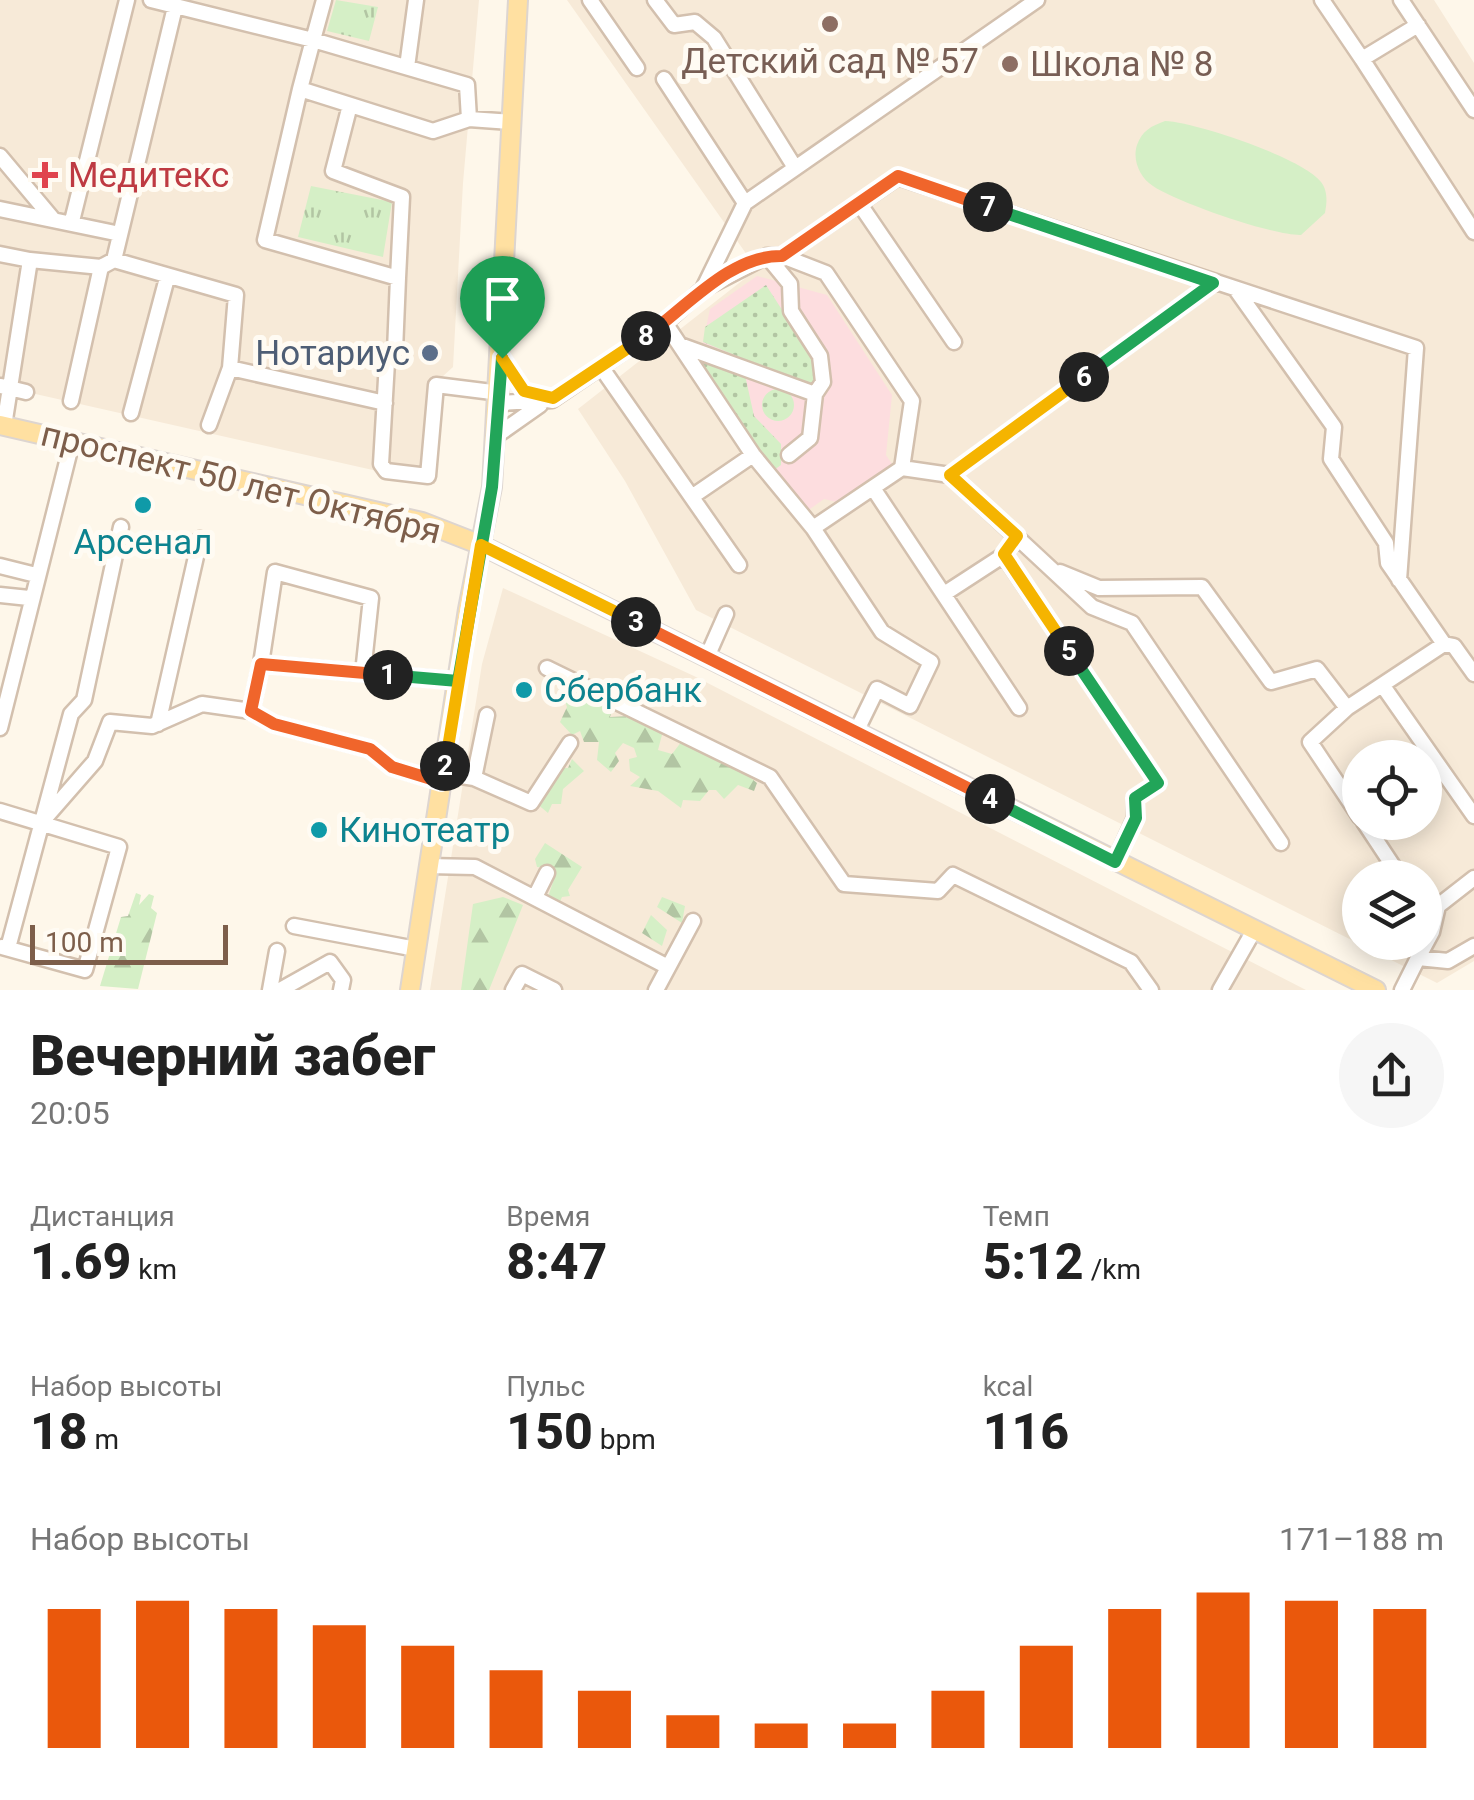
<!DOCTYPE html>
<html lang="ru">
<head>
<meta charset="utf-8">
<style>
  :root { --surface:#fff; --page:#f6f6f6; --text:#222; --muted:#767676; --accent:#ea580c }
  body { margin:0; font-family:Roboto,sans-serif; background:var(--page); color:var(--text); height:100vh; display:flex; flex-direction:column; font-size:38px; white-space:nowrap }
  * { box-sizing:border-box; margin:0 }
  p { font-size:32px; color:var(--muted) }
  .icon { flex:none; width:55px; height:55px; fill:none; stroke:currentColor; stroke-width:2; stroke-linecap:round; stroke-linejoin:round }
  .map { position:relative; height:990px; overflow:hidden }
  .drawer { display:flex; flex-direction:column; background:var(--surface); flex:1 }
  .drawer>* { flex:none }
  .buttons { position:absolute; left:1342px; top:740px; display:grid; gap:20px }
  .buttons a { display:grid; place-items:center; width:100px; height:100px; border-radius:50%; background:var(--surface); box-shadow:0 5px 25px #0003; font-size:50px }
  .scale { position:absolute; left:30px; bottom:25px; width:198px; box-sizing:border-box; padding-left:10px; border:5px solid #7d5e4a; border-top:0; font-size:28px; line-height:35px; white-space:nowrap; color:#7d5e4a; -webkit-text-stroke:8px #fffbf3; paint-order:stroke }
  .pin { position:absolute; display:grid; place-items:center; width:85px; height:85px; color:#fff; margin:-102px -42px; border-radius:50% 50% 50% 0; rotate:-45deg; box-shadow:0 0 10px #0007 }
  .pin .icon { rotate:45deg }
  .km { position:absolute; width:50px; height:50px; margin:-25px; border-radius:50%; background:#222; color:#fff; font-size:28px; line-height:50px; text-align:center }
  .round { display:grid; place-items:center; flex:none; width:105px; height:105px; border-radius:52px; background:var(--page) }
  .summary { display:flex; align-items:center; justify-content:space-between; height:170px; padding:0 30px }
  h1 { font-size:55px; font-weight:800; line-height:75px }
  .stats { display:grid; grid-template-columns:repeat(3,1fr); gap:15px; height:170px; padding:10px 30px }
  .stats div { display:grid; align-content:center }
  .stats b { font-size:50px; font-weight:800 }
  .stats small { font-size:28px; font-weight:400 }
  .stats p { font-size:28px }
  .chart { height:280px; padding:20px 30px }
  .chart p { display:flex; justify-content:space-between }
  .chart svg { width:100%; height:180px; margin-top:10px; stroke:var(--accent); stroke-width:6 }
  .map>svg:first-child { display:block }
  .residential { fill:#f7ead8; fill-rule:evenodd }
  .medical { fill:#fddddf }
  .grass { fill:url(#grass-dots) }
  .forest { fill:url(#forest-firs) }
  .park { fill:url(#park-tufts) }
  .garden { fill:#d5efc6 }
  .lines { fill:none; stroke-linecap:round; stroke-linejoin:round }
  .minor-casing { stroke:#d3c0ae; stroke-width:19 }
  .major-casing { stroke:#ddd5d0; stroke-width:22 }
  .minor { stroke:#fff; stroke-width:14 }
  .major { stroke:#ffe0a1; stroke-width:18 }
  .split-1-casing { stroke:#fff; stroke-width:20 }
  .split-2-casing { stroke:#fff; stroke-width:20 }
  .split-3-casing { stroke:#fff; stroke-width:20 }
  .split-4-casing { stroke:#fff; stroke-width:20 }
  .split-5-casing { stroke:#fff; stroke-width:20 }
  .split-6-casing { stroke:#fff; stroke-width:20 }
  .split-7-casing { stroke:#fff; stroke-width:20 }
  .split-8-casing { stroke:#fff; stroke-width:20 }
  .split-9-casing { stroke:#fff; stroke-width:20 }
  .split-1 { stroke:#22a559; stroke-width:12 }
  .split-2 { stroke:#f0652b; stroke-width:12 }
  .split-3 { stroke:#f5b400; stroke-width:12 }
  .split-4 { stroke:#f0652b; stroke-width:12 }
  .split-5 { stroke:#22a559; stroke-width:12 }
  .split-6 { stroke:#f5b400; stroke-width:12 }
  .split-7 { stroke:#22a559; stroke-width:12 }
  .split-8 { stroke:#f0652b; stroke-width:12 }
  .split-9 { stroke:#f5b400; stroke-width:12 }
  .education-dot { fill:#8d6e63; stroke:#fffbf3; stroke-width:4 }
  .health-dot { fill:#e0444e; stroke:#fffbf3; stroke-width:4 }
  .service-dot { fill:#5c6f8a; stroke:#fffbf3; stroke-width:4 }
  .culture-dot { fill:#0f9aa8; stroke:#fffbf3; stroke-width:4 }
  .labels { text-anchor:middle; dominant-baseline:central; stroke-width:10; stroke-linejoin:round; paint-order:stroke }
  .education-label { font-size:35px; fill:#785e54; stroke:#fffbf3 }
  .health-label { font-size:35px; fill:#be3a42; stroke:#fffbf3; text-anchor:start }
  .service-label { font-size:35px; fill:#4e5e75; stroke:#fffbf3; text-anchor:end }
  .street-label { font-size:35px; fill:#7d5e4a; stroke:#fffbf3 }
  .culture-label { font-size:35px; fill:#0d838f; stroke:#fffbf3; text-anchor:start }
</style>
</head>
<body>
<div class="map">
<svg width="1474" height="990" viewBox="0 0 1474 990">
  <defs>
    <pattern id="grass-dots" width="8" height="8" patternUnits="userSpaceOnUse" patternTransform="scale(2.5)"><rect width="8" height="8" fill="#d5efc6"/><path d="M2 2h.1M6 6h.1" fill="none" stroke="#b2c5a3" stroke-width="1.8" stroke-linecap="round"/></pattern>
    <pattern id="forest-firs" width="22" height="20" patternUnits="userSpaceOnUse" patternTransform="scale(2.5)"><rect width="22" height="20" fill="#d5efc6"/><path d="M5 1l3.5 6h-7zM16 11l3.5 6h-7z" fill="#b2c5a3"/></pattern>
    <pattern id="park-tufts" width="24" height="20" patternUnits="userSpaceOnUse" patternTransform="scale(2.5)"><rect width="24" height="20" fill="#d5efc6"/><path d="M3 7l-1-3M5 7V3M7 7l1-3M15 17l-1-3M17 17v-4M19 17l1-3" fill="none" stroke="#b2c5a3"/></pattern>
  </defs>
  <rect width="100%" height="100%" fill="#fef7ea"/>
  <!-- residential -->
  <path class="residential" d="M0,0H479L463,183L453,367L442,377L435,484L0,386Z
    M567,0H1434L1474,63V961L1437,983L696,610L625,481L578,409L757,269ZM1360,758H1425V822H1360ZM1360,878H1425V942H1360Z
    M503,588L694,676L1306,990H430L482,664Z"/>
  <!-- medical -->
  <path class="medical" d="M757,276L827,295L892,395L886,455L894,467L841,503L824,499L803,514L699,361L710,309Z"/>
  <!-- grass -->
  <path class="grass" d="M766,285L810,353L817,384L807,385L703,342L705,327Z
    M699,361L745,375L754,416L781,444V465L774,470Z
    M762 405a16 16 0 1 1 32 0a16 16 0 1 1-32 0Z"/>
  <!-- forest -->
  <path class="forest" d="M571,685L613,707L610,717L632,716L663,731L658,750L672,754L682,741L704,754L719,756L722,764L731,762L757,783L754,791L738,785L724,799L716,790H709L700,801L683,800L681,808L658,791L630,786L640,777L630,771L629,759L637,757L634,748L623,743L615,753L619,761L611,772L597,760L599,742H584L580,731L572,735L560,722L567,707L561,688Z
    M572,759L584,771L563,789L561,804H552L548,813L536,803L557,768H568Z
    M545,843L582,867L568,890L570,896L562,897L559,904L548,897L554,879L546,868L537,867L535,859Z
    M136,893L141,895L139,905L149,894L154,896L151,908L157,913L138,989L100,986L121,917L128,916Z
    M503,897L523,905L489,990H461L473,904Z
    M662,897L685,906L682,923L657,907Z
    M651,915L667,930L662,946L642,933Z"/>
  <!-- park -->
  <path class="park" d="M336,0L378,7L369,41L327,31Z
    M311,186L392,202L383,257L298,237Z"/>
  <!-- garden -->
  <path class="garden" d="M1165,121C1195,122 1303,158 1321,182C1328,191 1327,202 1325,213L1301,235C1274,236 1176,202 1153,186C1140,178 1132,160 1137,145C1142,131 1151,126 1165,121Z"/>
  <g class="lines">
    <defs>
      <path id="minor" d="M151,0L313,40L300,89L433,131L469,119L512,122
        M324,0L313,40L467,85L469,119
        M590,0L637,68
        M655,0L674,25L695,22L714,38L794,166
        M1322,0L1362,59
        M1401,0L1474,110
        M1418,25L1362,59L1474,232
        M407,67L416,0
        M664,79L745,203
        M300,89L265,240L398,278L402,197L333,171L350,105
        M0,156L52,218
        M859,203L954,342
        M0,209L120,234
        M72,221L127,0
        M0,254L30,260
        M782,256L826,273L912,401L902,468
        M114,260L175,7
        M101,267L114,260L236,295L230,368L385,403
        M398,278L395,351L387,362L381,464L386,471L428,476L436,385L500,393
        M703,289L767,256H782L898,177L1416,348L1399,580
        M1237,291L1334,427L1331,459L1386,543L1388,563L1444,644
        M665,323L753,455L813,528L882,632L931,662L910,706L877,689L856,732
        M680,345L815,394L823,382L820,356L791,311L790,284L767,256
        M502,358L524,391L546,397
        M601,367L739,565
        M1,386L26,392
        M499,403L552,400L665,323L703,289L745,203L1037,0
        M131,413L167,278
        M209,425L230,368
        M4,426L30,260L101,267L71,401
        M496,436L540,405
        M789,455L810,438L815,394
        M950,475L1213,283
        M873,488L1019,708
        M693,496L753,455
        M813,528L902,468L950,475L1092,607L1132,623L1281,843
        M1017,536L1004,555L1158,783L1135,798V818L1115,862
        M0,566L36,575
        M1060,572L1099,588L1202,587L1271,682L1317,669L1347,708
        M944,594L1004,555
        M0,595L29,598
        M707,657L726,614
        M261,664L275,572L371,598L363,673
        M547,668L770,777L844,884L938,891L953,875L1131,962L1151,990
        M1383,686L1474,816
        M251,711L261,664L458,681
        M158,724L200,539
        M0,728L72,442
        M443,773L474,778L531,803L570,743
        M474,778L487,715
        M0,811L119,847L85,970L2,947
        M1360,817L1310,742L1347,708L1444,644L1454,646L1474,674
        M1364,822L1401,878
        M40,824L95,761L110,722L152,726L202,704L251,711L274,724L370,749L392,767L441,782
        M428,866L475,867L668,967
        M536,895L547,873
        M294,926L416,949
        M8,948L71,714L84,700L121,527
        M1418,958L1432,932L1438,906L1474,878
        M270,990L277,951
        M280,990L330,962L343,980L341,990
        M513,990L522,974L554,990
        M656,990L693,921
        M1220,990L1253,932
        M1402,990L1418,958L1448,961L1474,946"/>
      <path id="major" d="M0,425L422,522L481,545L1376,990
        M410,990L468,609L492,487L518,0"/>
    </defs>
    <!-- minor casing -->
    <use href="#minor" class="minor-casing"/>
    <!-- major casing -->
    <use href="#major" class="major-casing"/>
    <!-- minor -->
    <use href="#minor" class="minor"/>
    <!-- major -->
    <use href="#major" class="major"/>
  </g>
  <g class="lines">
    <defs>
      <path id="split-1" d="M388,675L458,681L492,487L502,358"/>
      <path id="split-2" d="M388,675L261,664L251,711L274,724L370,749L392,767L441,782L445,766"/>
      <path id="split-3" d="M445,766L481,545L636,622"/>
      <path id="split-4" d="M636,622L990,799"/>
      <path id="split-5" d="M990,799L1115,862L1136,818L1135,798L1158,783L1069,651"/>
      <path id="split-6" d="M1069,651L1004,554L1017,536L950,475L1084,377"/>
      <path id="split-7" d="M988,207L1213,283L1084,377"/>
      <path id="split-8" d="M646,336C686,308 730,255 782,256L898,176L988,207"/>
      <path id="split-9" d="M502,358L524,391L553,398L646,336"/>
    </defs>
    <!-- split-1 casing -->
    <use href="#split-1" class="split-1-casing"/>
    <!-- split-2 casing -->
    <use href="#split-2" class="split-2-casing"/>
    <!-- split-3 casing -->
    <use href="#split-3" class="split-3-casing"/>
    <!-- split-4 casing -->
    <use href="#split-4" class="split-4-casing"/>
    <!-- split-5 casing -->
    <use href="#split-5" class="split-5-casing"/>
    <!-- split-6 casing -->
    <use href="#split-6" class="split-6-casing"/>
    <!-- split-7 casing -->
    <use href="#split-7" class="split-7-casing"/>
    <!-- split-8 casing -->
    <use href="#split-8" class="split-8-casing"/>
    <!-- split-9 casing -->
    <use href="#split-9" class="split-9-casing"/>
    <!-- split-1 -->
    <use href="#split-1" class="split-1"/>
    <!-- split-2 -->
    <use href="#split-2" class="split-2"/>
    <!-- split-3 -->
    <use href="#split-3" class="split-3"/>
    <!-- split-4 -->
    <use href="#split-4" class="split-4"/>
    <!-- split-5 -->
    <use href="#split-5" class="split-5"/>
    <!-- split-6 -->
    <use href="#split-6" class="split-6"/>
    <!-- split-7 -->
    <use href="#split-7" class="split-7"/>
    <!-- split-8 -->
    <use href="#split-8" class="split-8"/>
    <!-- split-9 -->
    <use href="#split-9" class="split-9"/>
  </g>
  <!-- markers -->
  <g class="education-dot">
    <circle cx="830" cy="24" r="10"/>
    <circle cx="1010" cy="64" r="10"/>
  </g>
  <path class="health-dot" d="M40 160h10v10h10v10h-10v10h-10v-10h-10v-10h10z"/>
  <circle class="service-dot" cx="430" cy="353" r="10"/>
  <g class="culture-dot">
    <circle cx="143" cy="505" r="10"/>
    <circle cx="524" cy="690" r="10"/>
    <circle cx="319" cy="830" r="10"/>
  </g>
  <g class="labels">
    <!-- education labels -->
    <g class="education-label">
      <text x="830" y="61">Детский сад № 57</text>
      <text x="1030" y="64" text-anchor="start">Школа № 8</text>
    </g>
    <!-- health labels -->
    <g class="health-label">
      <text x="68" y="175">Медитекс</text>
    </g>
    <!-- service labels -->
    <g class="service-label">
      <text x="410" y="353">Нотариус</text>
    </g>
    <!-- street labels -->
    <g class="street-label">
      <text transform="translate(241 483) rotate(14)">проспект 50 лет Октября</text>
    </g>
    <!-- culture labels -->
    <g class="culture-label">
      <text x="143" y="542" text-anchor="middle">Арсенал</text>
      <text x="544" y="690">Сбербанк</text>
      <text x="339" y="830">Кинотеатр</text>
    </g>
  </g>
</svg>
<div class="buttons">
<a><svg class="icon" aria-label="locate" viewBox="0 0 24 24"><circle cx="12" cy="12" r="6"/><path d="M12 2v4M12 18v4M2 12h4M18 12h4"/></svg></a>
<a><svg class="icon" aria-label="layers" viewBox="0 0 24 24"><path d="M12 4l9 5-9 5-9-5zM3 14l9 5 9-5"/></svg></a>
</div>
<div class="scale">100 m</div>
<div class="pin" style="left:502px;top:358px;background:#1e9e55"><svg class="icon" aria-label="arrive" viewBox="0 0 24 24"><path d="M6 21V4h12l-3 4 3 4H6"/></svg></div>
<b class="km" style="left:388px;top:675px">1</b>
<b class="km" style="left:445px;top:766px">2</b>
<b class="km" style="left:636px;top:622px">3</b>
<b class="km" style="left:990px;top:799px">4</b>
<b class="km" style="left:1069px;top:651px">5</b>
<b class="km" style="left:1084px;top:377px">6</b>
<b class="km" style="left:988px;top:207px">7</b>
<b class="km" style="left:646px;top:336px">8</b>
</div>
<section class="drawer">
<div class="summary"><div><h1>Вечерний забег</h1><p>20:05</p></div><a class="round"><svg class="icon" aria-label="share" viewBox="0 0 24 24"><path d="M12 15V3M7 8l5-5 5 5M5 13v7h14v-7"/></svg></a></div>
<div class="stats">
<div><p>Дистанция</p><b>1.69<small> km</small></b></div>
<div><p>Время</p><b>8:47</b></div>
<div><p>Темп</p><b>5:12<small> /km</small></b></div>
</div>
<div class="stats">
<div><p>Набор высоты</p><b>18<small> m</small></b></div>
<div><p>Пульс</p><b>150<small> bpm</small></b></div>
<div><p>kcal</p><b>116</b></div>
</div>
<div class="chart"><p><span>Набор высоты</span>171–188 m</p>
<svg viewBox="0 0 160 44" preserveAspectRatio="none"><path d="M5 44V10M15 44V8M25 44V10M35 44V14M45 44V19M55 44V25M65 44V30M75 44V36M85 44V38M95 44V38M105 44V30M115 44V19M125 44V10M135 44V6M145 44V8M155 44V10"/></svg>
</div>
</section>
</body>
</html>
